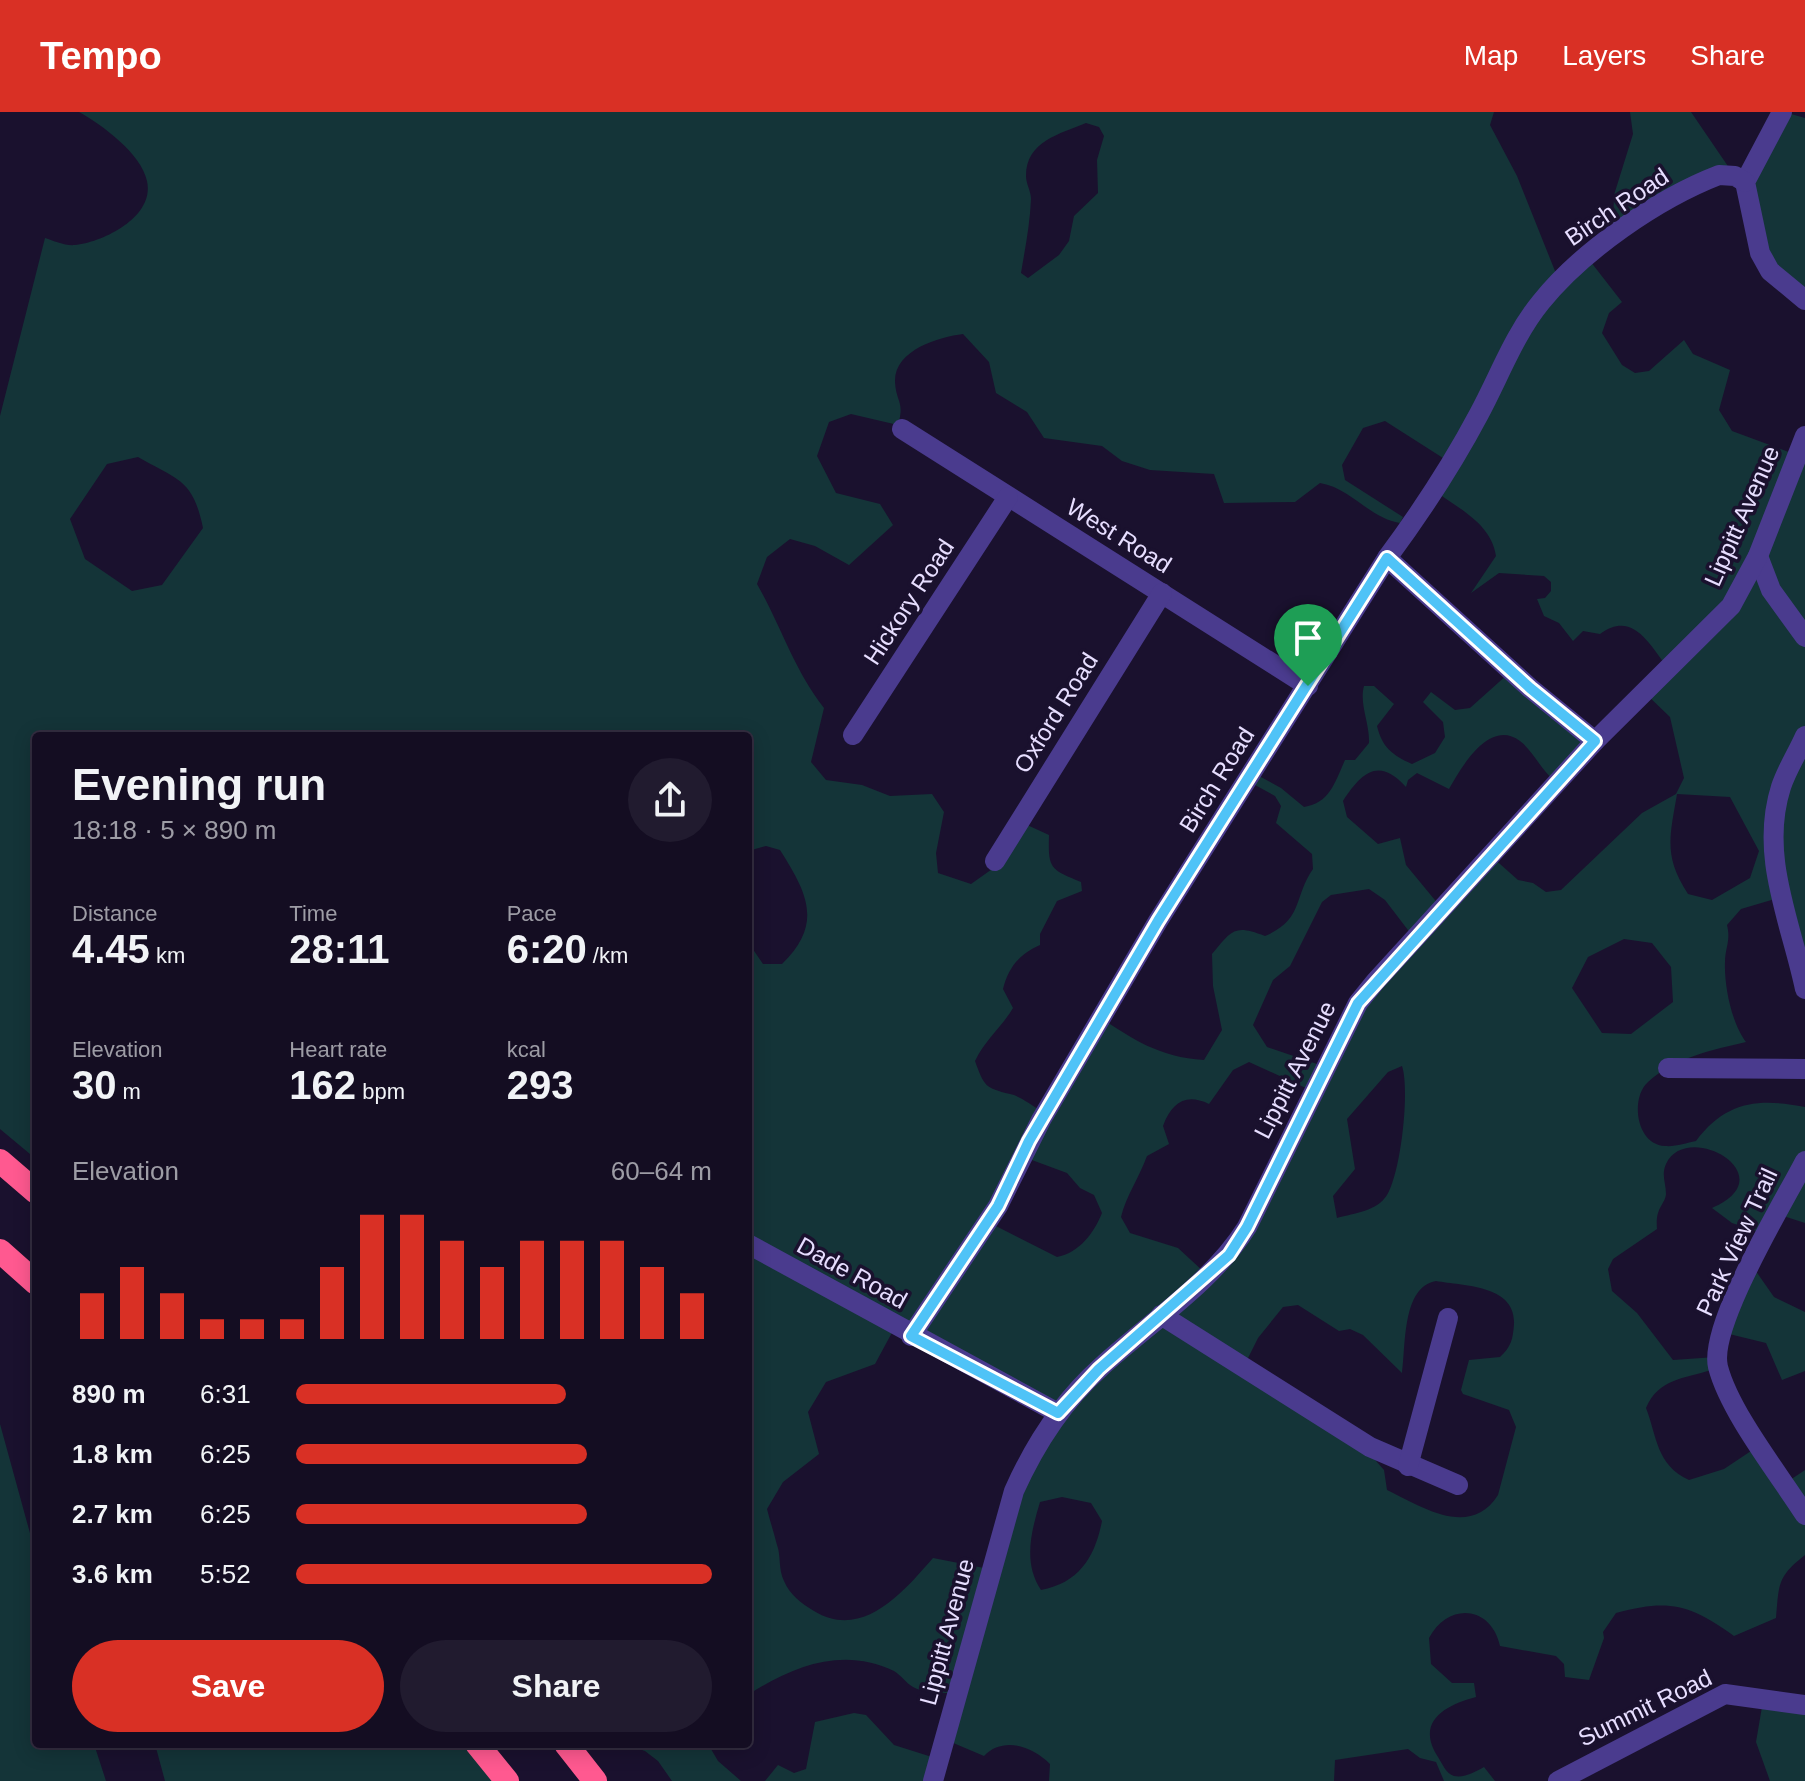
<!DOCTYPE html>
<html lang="en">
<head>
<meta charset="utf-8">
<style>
  :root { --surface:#140d22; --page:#211b2f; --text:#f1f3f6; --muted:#9d9ca5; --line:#332d40; --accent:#d93025 }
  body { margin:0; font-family:Helvetica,sans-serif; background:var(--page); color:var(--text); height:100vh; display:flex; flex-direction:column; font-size:30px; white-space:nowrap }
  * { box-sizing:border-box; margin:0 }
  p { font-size:26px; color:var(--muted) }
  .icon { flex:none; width:44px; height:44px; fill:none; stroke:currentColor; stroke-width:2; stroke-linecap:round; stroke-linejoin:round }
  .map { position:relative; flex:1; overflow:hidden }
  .sheet { position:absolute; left:32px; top:620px; width:720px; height:1016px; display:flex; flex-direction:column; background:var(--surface); border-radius:8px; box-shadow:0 4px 20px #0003,0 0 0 2px var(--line) }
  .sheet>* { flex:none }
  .pin { position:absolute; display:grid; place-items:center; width:68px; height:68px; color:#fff; margin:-82px -34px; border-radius:50% 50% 50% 0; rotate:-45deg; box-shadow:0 0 8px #0007 }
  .pin .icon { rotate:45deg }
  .round { display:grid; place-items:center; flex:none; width:84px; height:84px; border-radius:42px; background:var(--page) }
  .overview { display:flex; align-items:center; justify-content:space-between; height:136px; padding:0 40px }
  h1 { font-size:44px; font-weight:800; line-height:60px }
  .metrics { display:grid; grid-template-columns:repeat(3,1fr); gap:12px; height:136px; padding:8px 40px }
  .metrics div { display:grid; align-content:center }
  .metrics b { font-size:40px; font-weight:800 }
  .metrics small { font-size:22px; font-weight:400 }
  .metrics p { font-size:22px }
  .chart { height:224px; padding:16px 40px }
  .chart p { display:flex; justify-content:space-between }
  .chart svg { width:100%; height:144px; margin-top:8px; stroke:var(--accent); stroke-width:6 }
  .cta { display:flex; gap:16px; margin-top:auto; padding:16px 40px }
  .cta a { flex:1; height:92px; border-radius:48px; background:var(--accent); color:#fff; font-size:32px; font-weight:800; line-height:92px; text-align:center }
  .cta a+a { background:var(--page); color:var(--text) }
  ul { padding:0 40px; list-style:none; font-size:26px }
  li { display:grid; grid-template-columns:128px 96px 1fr; align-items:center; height:60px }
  li i { height:20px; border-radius:10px; background:var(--accent) }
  header { display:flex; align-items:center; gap:48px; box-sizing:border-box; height:112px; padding:0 40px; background:var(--accent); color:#fff }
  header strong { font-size:38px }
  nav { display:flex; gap:44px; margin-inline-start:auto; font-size:28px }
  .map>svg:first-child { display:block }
</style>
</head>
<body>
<header>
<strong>Tempo</strong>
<nav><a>Map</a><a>Layers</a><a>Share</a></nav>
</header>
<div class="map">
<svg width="1805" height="1669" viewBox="0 0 1805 1669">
  <rect width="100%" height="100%" fill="#1a112e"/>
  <g fill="#143438" fill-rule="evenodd">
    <path d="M 79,0 L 1494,0 L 1490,13 L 1517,64 L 1557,164 L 1587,145 L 1622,190 L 1609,201 L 1602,221 L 1622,253 L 1635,261 L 1649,259 L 1684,228 L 1693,242 L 1730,258 L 1719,298 L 1732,319 L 1794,342 L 1805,317 L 1805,869 L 1782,785 L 1741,797 L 1727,813 C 1731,829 1725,836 1725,850 C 1724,874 1732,912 1746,930 C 1713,938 1675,945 1648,970 C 1630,986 1636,1033 1665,1034 C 1675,1035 1686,1031 1696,1029 C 1726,989 1759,986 1805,995 L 1805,1111 L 1777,1102 L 1759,1120 L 1732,1111 L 1712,1096 C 1787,1064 1687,1007 1666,1052 C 1661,1063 1666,1071 1666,1082 C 1665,1093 1655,1095 1657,1117 L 1613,1147 L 1608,1157 L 1612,1179 L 1637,1201 L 1673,1248 L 1716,1245 L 1711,1258 C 1684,1267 1659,1266 1646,1296 C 1657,1324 1656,1353 1689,1368 L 1724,1357 L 1754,1337 L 1784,1372 L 1805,1358 L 1805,1443 C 1777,1465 1779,1472 1776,1506 L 1734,1524 C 1689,1492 1669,1487 1616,1501 L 1603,1520 L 1604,1526 L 1589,1568 L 1565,1565 L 1564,1552 L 1556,1544 L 1500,1534 C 1491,1493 1448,1490 1429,1526 L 1431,1552 L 1452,1571 L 1474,1571 L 1476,1585 C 1445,1593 1415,1610 1438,1645 C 1442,1651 1446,1662 1454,1664 C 1465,1666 1475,1660 1484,1655 L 1495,1669 L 1444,1669 L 1436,1650 L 1420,1646 L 1408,1637 L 1335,1648 L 1334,1669 L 1049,1669 L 1050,1652 C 1032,1634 1003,1624 984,1644 L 951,1630 L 956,1582 C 943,1580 923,1581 913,1575 C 906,1571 901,1563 894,1559 C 843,1534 792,1554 748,1583 L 748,830 L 763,852 L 782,852 C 823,812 808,782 780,738 L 766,734 L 748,739 L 748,624 L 36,624 L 36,1047 L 0,1017 L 0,304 L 45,126 C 54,129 65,134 75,133 C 103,130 155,105 147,69 C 141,41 102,13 79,0 ZM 1086,11 L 1099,15 L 1104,24 L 1097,48 L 1098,81 L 1074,104 L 1069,129 L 1059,143 L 1028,166 L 1021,161 C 1025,137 1030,112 1031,87 C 1031,79 1026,72 1026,64 C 1026,29 1060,22 1086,11 ZM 963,222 L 989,250 L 996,281 L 1027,300 L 1044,326 L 1102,334 L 1122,349 L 1150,358 L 1214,362 L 1224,391 L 1295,390 L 1320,371 C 1351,376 1369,406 1400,411 L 1403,405 L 1345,368 L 1342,353 L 1363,316 L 1385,309 L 1443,346 L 1428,374 C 1453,394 1491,409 1496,444 L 1471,481 L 1499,461 L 1544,464 L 1551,470 L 1551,479 L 1545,486 L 1537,487 L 1544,504 L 1559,511 L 1573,529 L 1583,519 L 1600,522 C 1632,498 1649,531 1667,555 L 1644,580 L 1670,605 L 1684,666 L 1676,682 L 1642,701 L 1561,778 L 1546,780 L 1533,771 L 1518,768 L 1491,744 L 1439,793 L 1406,753 L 1400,726 L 1378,732 L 1347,705 L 1343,689 C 1362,660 1379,645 1406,675 L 1408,668 L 1417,661 L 1449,677 C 1461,656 1489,606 1520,629 C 1533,639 1541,658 1554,668 L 1587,633 L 1508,562 L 1470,596 L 1455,598 L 1431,580 L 1423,590 L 1443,610 L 1445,625 L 1435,641 L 1412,652 C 1392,643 1382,635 1377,614 L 1394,592 L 1374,574 L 1364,574 C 1359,592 1370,612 1369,631 L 1355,648 L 1345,648 C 1335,670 1330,691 1304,695 L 1281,676 L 1246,657 L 1244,667 L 1275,684 L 1281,694 L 1276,711 L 1312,742 L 1313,757 C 1293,786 1304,807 1265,824 C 1234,812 1232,818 1212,842 L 1213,874 L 1222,918 L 1204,948 C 1159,945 1134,928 1098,904 L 1040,998 C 1031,993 1020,984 1010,982 C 985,976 984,974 975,949 C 985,928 1001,916 1013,896 L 1003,877 C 1009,854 1020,842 1040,833 L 1040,822 L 1057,789 L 1082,779 L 1081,770 C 1050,757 1048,757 1049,723 L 1025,712 L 995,755 L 971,772 L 938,761 L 936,741 L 944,700 L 932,682 L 890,684 L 862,673 L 826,668 L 811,650 L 824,596 C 793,556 782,516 757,472 L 767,445 L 790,427 L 815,434 L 849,453 L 893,413 L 880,392 L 836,381 L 817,344 L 829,310 L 851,302 L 898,313 C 905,290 896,290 895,270 C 894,238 939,225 963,222 ZM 138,345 C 178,368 193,367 203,416 L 162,473 L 132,479 L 85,447 L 70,407 L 107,352 ZM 1677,682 L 1730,685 L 1759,739 L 1750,766 L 1712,788 L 1688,782 C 1663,744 1670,724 1677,682 ZM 1369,777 L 1385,788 L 1411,822 L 1320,953 L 1267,935 L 1253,913 L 1273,868 L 1290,854 L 1322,790 L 1331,783 ZM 1624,827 L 1652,831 L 1671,855 L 1673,890 L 1631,922 L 1602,921 L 1572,876 L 1588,845 ZM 1249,950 L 1308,977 L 1224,1145 L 1204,1160 L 1178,1136 L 1130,1121 L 1121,1105 C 1126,1084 1139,1066 1147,1044 L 1169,1032 L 1163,1014 C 1172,990 1186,981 1209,992 L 1233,958 ZM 1402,954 C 1410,978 1401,1060 1387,1083 C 1377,1099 1355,1101 1337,1106 L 1333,1084 L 1355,1057 L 1347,1007 L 1388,960 ZM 1021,1044 L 1067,1061 L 1080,1076 L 1094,1083 L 1102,1101 C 1094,1121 1079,1141 1057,1145 L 990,1111 ZM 1436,1169 C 1464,1174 1516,1173 1514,1212 C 1513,1227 1511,1235 1500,1245 L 1469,1248 L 1461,1278 L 1463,1282 L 1509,1298 L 1516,1315 L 1498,1383 C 1470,1427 1422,1395 1387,1378 L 1384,1358 L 1369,1341 L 1243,1256 L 1258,1226 L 1283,1195 L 1298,1193 L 1339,1219 L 1350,1217 L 1363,1223 L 1402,1261 C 1406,1233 1402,1175 1436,1169 ZM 895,1215 L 1052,1306 L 989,1457 L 933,1446 C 904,1479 863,1529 814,1499 C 801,1491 790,1483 784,1469 C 778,1457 781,1443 777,1433 C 774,1421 770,1409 767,1397 L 783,1370 L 819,1342 L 808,1300 L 826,1270 L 875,1252 ZM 1062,1385 L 1091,1391 L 1102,1409 C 1095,1445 1079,1471 1041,1478 C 1023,1451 1031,1420 1040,1390 Z"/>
    <path d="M 1630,0 L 1691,0 L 1736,66 L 1613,113 L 1614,83 L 1633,22 Z"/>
    <path d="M 1784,0 L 1805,6 L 1805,197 L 1779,179 L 1747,91 Z"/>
    <path d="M 1753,1155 L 1774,1185 L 1805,1200 L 1805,1259 L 1782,1268 L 1766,1231 L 1725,1221 Z"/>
    <path d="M 0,1312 L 36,1443 L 36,1632 L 94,1632 L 106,1669 L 0,1669 Z"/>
    <path d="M 1763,1589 L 1805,1595 L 1805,1669 L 1770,1669 L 1756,1630 Z"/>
    <path d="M 854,1601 L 866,1603 L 894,1633 L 932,1645 L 930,1669 L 765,1669 L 778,1653 L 794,1661 L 806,1657 L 815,1610 Z"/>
    <path d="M 155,1632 L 472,1632 L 500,1669 L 165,1669 Z"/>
    <path d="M 624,1632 L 708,1632 L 718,1649 L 741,1669 L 672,1669 L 658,1649 L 645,1639 Z"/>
  </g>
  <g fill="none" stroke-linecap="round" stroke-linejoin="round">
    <g stroke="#4a3b8e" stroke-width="20">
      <path d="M 1782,0 L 1745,70 L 1760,141 L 1770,159 L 1805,188"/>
      <path d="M 902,317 L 1308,574"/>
      <path d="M 1758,444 L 1771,478 L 1805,525"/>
      <path d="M 1387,446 L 1530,576 L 1595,629"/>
      <path d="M 853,623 L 1008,385"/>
      <path d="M 1805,624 C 1797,642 1787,657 1781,675 C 1759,744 1791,810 1805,877"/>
      <path d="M 995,749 L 1162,481"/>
      <path d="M 1668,956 L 1805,957"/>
      <path d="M 1805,1049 C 1784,1090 1708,1214 1718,1255 C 1730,1301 1779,1362 1805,1403"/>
      <path d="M 748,1132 L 1058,1301"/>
      <path d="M 1161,1203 L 1370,1335 L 1458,1373"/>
      <path d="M 911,1224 L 998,1094 L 1041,1008 L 1158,809 L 1387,446 C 1421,400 1452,353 1479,302 C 1499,265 1514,223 1541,190 C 1582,139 1657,87 1719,63 L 1735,64 L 1745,70"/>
      <path d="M 1408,1354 L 1448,1206"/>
      <path d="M 933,1669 L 1014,1379 C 1035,1332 1063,1289 1101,1255 C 1150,1210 1211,1172 1247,1115 L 1358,891 L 1375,870 L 1595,629 L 1731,494 L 1758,444 L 1805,324"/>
      <path d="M 1558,1669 L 1725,1582 L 1805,1593"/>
    </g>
    <g stroke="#ff5990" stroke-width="24">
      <path d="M 0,1049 L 36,1080"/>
      <path d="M 0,1139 L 36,1171"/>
      <path d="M 477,1632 L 507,1669"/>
      <path d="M 566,1632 L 595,1669"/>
    </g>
  </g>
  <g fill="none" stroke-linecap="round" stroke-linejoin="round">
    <g stroke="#fff" stroke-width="16">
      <path id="route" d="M 1387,446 L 1530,576 L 1595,629 L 1358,891 L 1247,1115 L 1229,1143 L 1099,1257 L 1058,1301 L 911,1224 L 998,1094 L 1029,1029 L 1158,809 Z"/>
    </g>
    <use href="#route" stroke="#4fc3f7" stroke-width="10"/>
  </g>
  <g text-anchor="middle" stroke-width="7" stroke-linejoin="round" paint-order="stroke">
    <g font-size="24" fill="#e7deff" stroke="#1a112e">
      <text transform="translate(1617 95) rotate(-34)" y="8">Birch Road</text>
      <text transform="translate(1742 404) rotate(-66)" y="8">Lippitt Avenue</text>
      <text transform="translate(1119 424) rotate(32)" y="8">West Road</text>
      <text transform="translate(909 490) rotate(-57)" y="8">Hickory Road</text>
      <text transform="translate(1056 601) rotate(-58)" y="8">Oxford Road</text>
      <text transform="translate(1217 668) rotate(-58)" y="8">Birch Road</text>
      <text transform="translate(1295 958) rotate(-63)" y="8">Lippitt Avenue</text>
      <text transform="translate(1737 1130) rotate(-65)" y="8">Park View Trail</text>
      <text transform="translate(852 1161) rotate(29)" y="8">Dade Road</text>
      <text transform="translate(947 1520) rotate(-75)" y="8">Lippitt Avenue</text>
      <text transform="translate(1645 1596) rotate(-26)" y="8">Summit Road</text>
    </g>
  </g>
</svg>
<div class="pin" style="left:1308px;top:574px;background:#1e9e55"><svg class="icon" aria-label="arrive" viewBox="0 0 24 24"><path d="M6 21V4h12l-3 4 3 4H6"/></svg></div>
<section class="sheet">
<div class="overview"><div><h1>Evening run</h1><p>18:18 · 5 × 890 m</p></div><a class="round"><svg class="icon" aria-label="share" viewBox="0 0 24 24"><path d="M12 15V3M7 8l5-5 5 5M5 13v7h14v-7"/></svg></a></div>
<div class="metrics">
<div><p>Distance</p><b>4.45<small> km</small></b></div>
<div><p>Time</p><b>28:11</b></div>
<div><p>Pace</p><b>6:20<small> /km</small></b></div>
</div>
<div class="metrics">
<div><p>Elevation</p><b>30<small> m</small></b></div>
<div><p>Heart rate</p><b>162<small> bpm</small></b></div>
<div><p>kcal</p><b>293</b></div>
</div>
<div class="chart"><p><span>Elevation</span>60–64 m</p>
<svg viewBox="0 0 160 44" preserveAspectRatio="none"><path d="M5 44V30M15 44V22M25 44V30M35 44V38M45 44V38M55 44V38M65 44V22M75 44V6M85 44V6M95 44V14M105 44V22M115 44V14M125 44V14M135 44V14M145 44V22M155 44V30"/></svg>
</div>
<ul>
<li><b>890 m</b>6:31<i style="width:65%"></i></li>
<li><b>1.8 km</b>6:25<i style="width:70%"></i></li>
<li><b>2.7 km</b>6:25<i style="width:70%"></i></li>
<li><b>3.6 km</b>5:52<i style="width:100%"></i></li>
</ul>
<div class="cta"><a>Save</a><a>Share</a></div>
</section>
</div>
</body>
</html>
